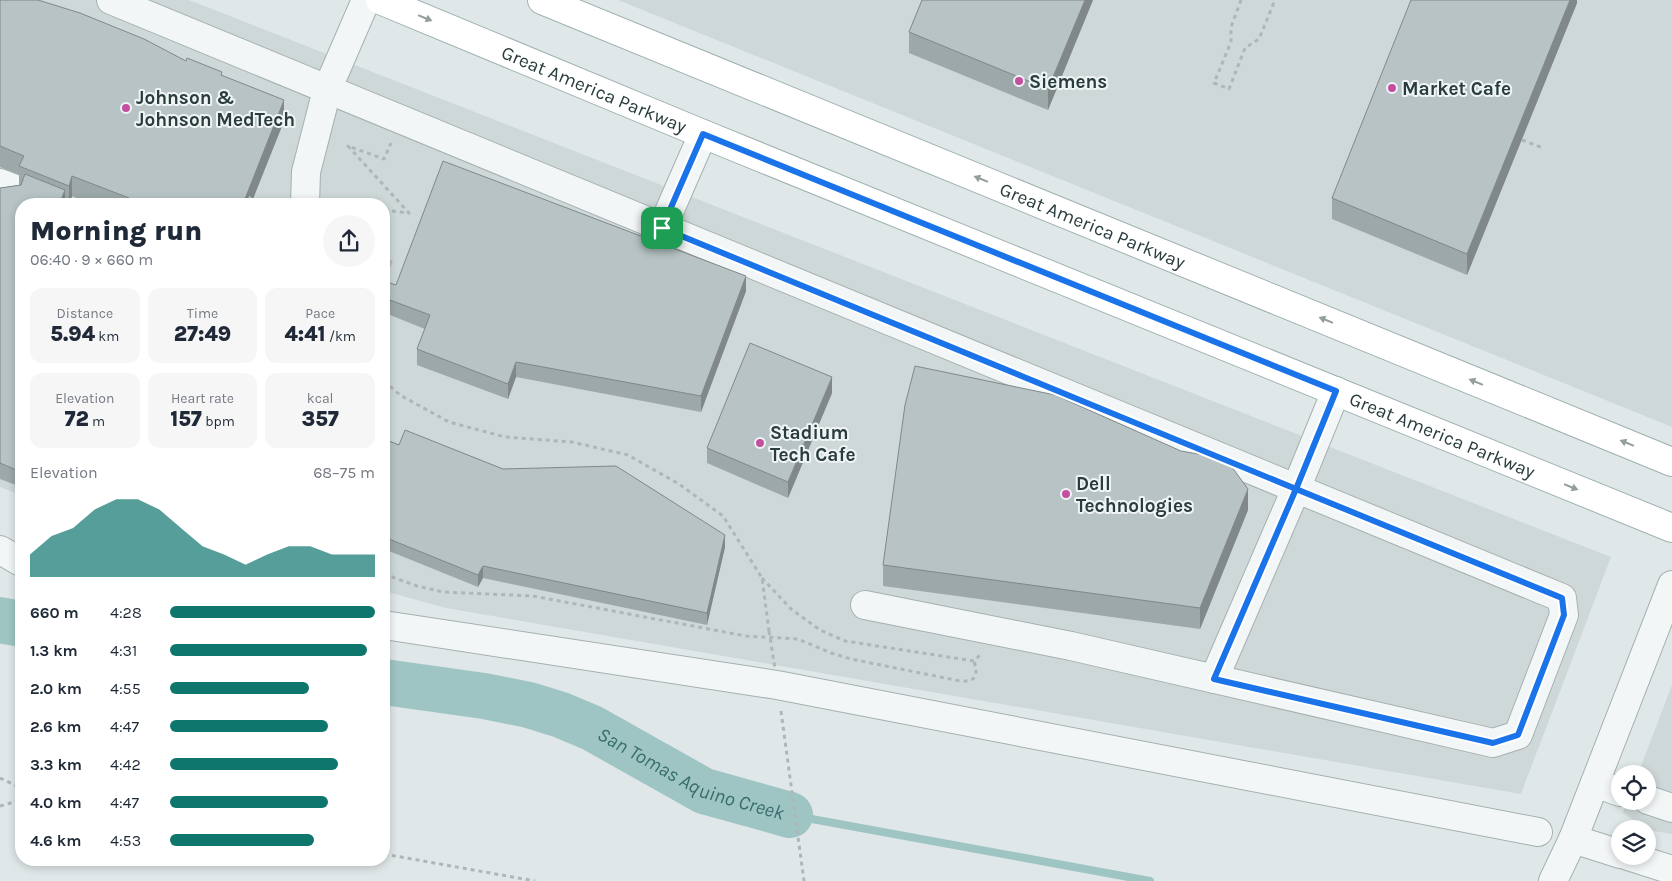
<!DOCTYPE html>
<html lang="en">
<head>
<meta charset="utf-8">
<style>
  :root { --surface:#fff; --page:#f6f6f7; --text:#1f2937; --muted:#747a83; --accent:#0f766e }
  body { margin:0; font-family:Karla,sans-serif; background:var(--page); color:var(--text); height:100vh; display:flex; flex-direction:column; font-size:19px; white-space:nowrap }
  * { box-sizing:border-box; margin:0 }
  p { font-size:16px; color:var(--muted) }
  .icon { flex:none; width:28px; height:28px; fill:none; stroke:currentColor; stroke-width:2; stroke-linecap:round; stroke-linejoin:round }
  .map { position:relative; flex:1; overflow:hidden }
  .sheet { position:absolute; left:15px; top:198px; width:375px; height:668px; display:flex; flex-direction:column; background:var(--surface); border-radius:20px; box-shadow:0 2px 8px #0003 }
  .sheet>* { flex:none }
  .controls { position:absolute; left:1611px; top:765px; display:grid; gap:10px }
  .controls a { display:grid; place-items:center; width:45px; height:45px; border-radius:50%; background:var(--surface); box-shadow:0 2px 8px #0003; font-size:25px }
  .pin { position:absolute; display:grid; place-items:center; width:42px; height:42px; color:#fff; margin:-21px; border-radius:10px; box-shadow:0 2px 8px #0006 }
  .round { display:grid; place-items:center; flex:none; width:52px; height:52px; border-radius:26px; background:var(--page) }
  .head { display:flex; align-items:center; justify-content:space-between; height:85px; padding:0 15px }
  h1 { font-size:28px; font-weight:800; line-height:38px }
  .figures { display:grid; grid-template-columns:repeat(3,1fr); gap:8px; height:85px; padding:5px 15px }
  .figures div { display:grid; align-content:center; border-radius:12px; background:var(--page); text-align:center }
  .figures b { font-size:21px; font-weight:800 }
  .figures small { font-size:14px; font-weight:400 }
  .figures p { font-size:14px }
  .chart { height:140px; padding:10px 15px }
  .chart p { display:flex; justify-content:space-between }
  .chart svg { width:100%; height:90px; margin-top:5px; fill:var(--accent); opacity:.7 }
  ul { padding:0 15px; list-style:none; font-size:16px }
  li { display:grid; grid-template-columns:80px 60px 1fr; align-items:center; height:38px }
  li i { height:12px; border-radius:6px; background:var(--accent) }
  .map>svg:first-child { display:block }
</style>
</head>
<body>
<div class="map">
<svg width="1672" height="881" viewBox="0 0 1672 881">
  <rect width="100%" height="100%" fill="#e0e7e8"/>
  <g fill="#ced8d9">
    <path d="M 0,0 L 189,0 L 1611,557 L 1521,794 L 446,608 L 384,591 L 384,204 L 21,204 L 21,495 L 0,487 Z"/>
    <path d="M 618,0 L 1672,0 L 1672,427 Z"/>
    <path d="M 1672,685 L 1672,834 L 1648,830 L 1623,813 L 1627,801 L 1648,801 L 1648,774 L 1638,774 Z"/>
  </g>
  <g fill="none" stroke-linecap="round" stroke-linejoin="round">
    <path stroke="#9ec5c3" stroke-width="8" d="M 790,815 L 1150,881"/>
    <g stroke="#9ec5c3" stroke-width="46">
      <path d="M 0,620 L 21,624"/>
      <path id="s1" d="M 384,682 L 484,696 L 529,705 L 561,715 L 592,728 L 704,791 L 790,815"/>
    </g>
    <g stroke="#a6b0b1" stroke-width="30">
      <g id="minor">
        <path d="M 111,0 L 1562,598 L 1564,615 L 1518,735 L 1493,743 L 1071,646 L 865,605"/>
        <path d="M 0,183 L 24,192"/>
        <path d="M 305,204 L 306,172 L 327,90 L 366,0"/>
        <path d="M 662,228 L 703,134"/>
        <path d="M 0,550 L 21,562"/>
        <path d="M 384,625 L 777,685 L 1538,832"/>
        <path d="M 1214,679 L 1296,489 L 1336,391"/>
        <path d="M 1595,783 L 1620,792"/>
        <path d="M 1648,800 L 1672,808"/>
        <path d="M 1573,839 L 1620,854"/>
        <path d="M 1628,856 L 1672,870"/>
        <path d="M 1553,881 L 1573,839 L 1672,585"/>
      </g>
    </g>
    <g stroke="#a0b1b2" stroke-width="30">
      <g id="major">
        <path id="s2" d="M 380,0 L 703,134 L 1672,528"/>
        <path id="s3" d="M 542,0 L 1672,462"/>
      </g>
    </g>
    <g stroke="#aeb7b7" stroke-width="3" stroke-dasharray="4 4" stroke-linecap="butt">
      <path d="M 1241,0 L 1231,27 L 1231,42 L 1214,83 L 1229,89 L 1245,48 L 1259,39 L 1275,0"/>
      <path d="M 1522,140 L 1543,148"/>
      <path d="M 384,210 L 409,213 L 348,146 L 384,159 L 391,143"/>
      <path d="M 384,254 L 393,265 L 384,265"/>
      <path d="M 384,381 L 400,395 L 449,422 L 505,437 L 572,442 L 628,455 L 679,484 L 723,516 L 762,578 L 769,631"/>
      <path d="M 384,574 L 417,586 L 443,592 L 533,596 L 746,636 L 798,639 L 831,653 L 851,659 L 960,681 C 977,682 978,675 974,661"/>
      <path d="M 762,578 L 791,609 L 820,630 L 845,641 L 974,661 L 981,654"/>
      <path d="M 781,711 L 804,881"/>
      <path d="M 0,778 L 21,788"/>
      <path d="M 0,806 L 21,800"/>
      <path d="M 384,854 L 535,881"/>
    </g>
    <use href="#minor" stroke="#f2f6f6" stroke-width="28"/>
    <use href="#major" stroke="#fff" stroke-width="28"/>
    <path stroke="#aeb7b7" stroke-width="3" stroke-dasharray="4 4" stroke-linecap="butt" d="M 769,631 L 775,669"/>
  </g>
  <g fill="#9da8a9">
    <path d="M 0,0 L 186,61 L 222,75 L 284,121 L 253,198 L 260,204 L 91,204 L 72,196 L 70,204 L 21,204 L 21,487 L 0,479 L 0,188 L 19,185 L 19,175 L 0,167 Z"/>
    <path d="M 922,0 L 1093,0 L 1048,110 L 909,53 L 909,32 Z"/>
    <path d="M 1577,0 L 1577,3 L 1467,275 L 1332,219 L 1332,198 Z"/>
    <path d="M 384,281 L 396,285 L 746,291 L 701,412 L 516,377 L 508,399 L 417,365 L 417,349 L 425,329 L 390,315 L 387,358 Z"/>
    <path d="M 832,393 L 788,498 L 707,463 L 707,448 Z"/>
    <path d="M 384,439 L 399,445 L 503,469 L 725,547 L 707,625 L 483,578 L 478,587 L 384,549 Z"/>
    <path d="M 1248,510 L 1200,629 L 883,586 L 883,565 Z"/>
  </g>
  <g fill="#808889">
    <path d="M 1085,0 L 1093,0 L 1048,110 L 1048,89 Z"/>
    <path d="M 1570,0 L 1577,0 L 1577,3 L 1467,275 L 1467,254 Z"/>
    <path d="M 284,100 L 284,121 L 251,204 L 243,204 Z"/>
    <path d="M 72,176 L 72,196 L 70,204 L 69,204 L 69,186 Z"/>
    <path d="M 65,190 L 65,204 L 61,200 Z"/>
    <path d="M 746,276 L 746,291 L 701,412 L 701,396 Z"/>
    <path d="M 390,300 L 390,315 L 387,358 L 384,368 L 384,352 Z"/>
    <path d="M 516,362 L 516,377 L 508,399 L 508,384 Z"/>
    <path d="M 832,377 L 832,393 L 788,498 L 788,482 Z"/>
    <path d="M 1248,489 L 1248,510 L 1200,629 L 1200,608 Z"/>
    <path d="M 725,535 L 725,547 L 707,625 L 707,613 Z"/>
    <path d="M 483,566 L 483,578 L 478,587 L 478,575 Z"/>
  </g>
  <g fill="#b7c3c4" stroke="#808889">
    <path d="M 0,0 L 38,0 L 80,13 L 144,39 L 186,61 L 187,58 L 222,72 L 221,75 L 284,100 L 243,204 L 135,204 L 128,201 L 129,198 L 72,176 L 69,186 L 19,166 L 24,156 L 0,146 Z"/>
    <path d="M 922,0 L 1085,0 L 1048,89 L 909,32 Z"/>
    <path d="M 1411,0 L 1570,0 L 1467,254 L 1332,198 Z"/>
    <path d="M 443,161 L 746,276 L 701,396 L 516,362 L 508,384 L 417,349 L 430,315 L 390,300 L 387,342 L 384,352 L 384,281 L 396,285 Z"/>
    <path d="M 25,174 L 65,190 L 61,200 L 70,204 L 21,204 L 21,472 L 0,463 L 0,188 L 21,185 Z"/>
    <path d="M 249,195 L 260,203 L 260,204 L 245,204 Z"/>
    <path d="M 750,343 L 832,377 L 788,482 L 707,448 Z"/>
    <path d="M 915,366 L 1055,395 L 1181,451 L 1226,459 L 1248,489 L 1200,608 L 883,565 L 905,405 Z"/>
    <path d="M 405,430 L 503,469 L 616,466 L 725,535 L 707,613 L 483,566 L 478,575 L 384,537 L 384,439 L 399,445 Z"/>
  </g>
  <defs><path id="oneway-solid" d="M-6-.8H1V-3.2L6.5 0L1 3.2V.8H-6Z" transform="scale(1.25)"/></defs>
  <g fill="#949e9e">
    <use href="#oneway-solid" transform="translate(425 18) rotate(22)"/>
    <use href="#oneway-solid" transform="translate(981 179) rotate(-158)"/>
    <use href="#oneway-solid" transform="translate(1326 320) rotate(-158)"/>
    <use href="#oneway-solid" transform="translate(1476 382) rotate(-158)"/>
    <use href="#oneway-solid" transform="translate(1627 443) rotate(-158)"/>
    <use href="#oneway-solid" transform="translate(1571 487) rotate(22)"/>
  </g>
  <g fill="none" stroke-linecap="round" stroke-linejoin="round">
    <g stroke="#fff" stroke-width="10">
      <path id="route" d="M 662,228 L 1296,489 L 1214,679 L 1493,743 L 1518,735 L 1564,615 L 1562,598 L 1296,489 L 1336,391 L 703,134 L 662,228"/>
    </g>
    <use href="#route" stroke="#1a73e8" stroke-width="6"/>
  </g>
  <g fill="#c34fa1" stroke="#eff5f5" stroke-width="2">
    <circle cx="1019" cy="81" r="5"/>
    <circle cx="1392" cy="88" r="5"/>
    <circle cx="126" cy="108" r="5"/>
    <circle cx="760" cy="443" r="5"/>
    <circle cx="1066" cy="494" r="5"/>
  </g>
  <g text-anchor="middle" stroke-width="4" stroke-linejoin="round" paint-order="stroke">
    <g font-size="19" font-weight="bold" fill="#2a3c3d" stroke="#eff5f5" text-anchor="start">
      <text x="1029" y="88">Siemens</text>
      <text x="1402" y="95">Market Cafe</text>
      <text x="136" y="104">Johnson &amp;<tspan x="136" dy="22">Johnson MedTech</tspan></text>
      <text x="770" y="439">Stadium<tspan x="770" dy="22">Tech Cafe</tspan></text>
      <text x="1076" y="490">Dell<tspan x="1076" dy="22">Technologies</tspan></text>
    </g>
    <g font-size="19" fill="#2a3c3d" stroke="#eff5f5">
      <text dy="7" stroke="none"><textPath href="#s2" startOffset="232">Great America Parkway</textPath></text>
      <text dy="7" stroke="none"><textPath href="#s3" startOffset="595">Great America Parkway</textPath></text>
      <text dy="7" stroke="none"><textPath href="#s2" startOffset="1148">Great America Parkway</textPath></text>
    </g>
    <g font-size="20" font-style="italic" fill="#376e6d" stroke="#eff5f5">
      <text dy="7" stroke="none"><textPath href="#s1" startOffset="324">San Tomas Aquino Creek</textPath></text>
    </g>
  </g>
</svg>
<div class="controls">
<a><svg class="icon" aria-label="locate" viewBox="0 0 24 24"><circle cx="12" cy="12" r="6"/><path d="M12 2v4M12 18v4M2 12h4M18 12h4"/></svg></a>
<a><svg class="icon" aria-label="layers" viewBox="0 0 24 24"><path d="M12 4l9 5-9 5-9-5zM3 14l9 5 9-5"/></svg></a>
</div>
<div class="pin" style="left:662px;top:228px;background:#1e9e55"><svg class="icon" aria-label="arrive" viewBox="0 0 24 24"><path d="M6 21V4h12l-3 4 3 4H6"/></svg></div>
<section class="sheet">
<div class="head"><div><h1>Morning run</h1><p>06:40 · 9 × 660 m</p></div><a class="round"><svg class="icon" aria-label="share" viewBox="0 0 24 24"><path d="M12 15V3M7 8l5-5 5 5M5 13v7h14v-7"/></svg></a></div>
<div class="figures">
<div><p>Distance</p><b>5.94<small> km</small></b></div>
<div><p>Time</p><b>27:49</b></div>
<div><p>Pace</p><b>4:41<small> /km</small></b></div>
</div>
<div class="figures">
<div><p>Elevation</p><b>72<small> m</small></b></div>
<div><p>Heart rate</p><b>157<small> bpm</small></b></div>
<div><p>kcal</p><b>357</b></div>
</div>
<div class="chart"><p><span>Elevation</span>68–75 m</p>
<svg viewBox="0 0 160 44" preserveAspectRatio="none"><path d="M0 44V33L10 24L20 20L30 11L40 6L50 6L60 11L70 20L80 29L90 33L100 38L110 33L120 29L130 29L140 33L150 33L160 33V44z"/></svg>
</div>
<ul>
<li><b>660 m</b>4:28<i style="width:100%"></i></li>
<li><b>1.3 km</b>4:31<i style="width:96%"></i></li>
<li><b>2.0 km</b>4:55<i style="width:68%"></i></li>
<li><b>2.6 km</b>4:47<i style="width:77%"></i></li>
<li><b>3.3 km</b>4:42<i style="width:82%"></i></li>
<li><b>4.0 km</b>4:47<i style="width:77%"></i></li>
<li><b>4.6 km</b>4:53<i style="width:70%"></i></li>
</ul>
</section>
</div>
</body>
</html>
